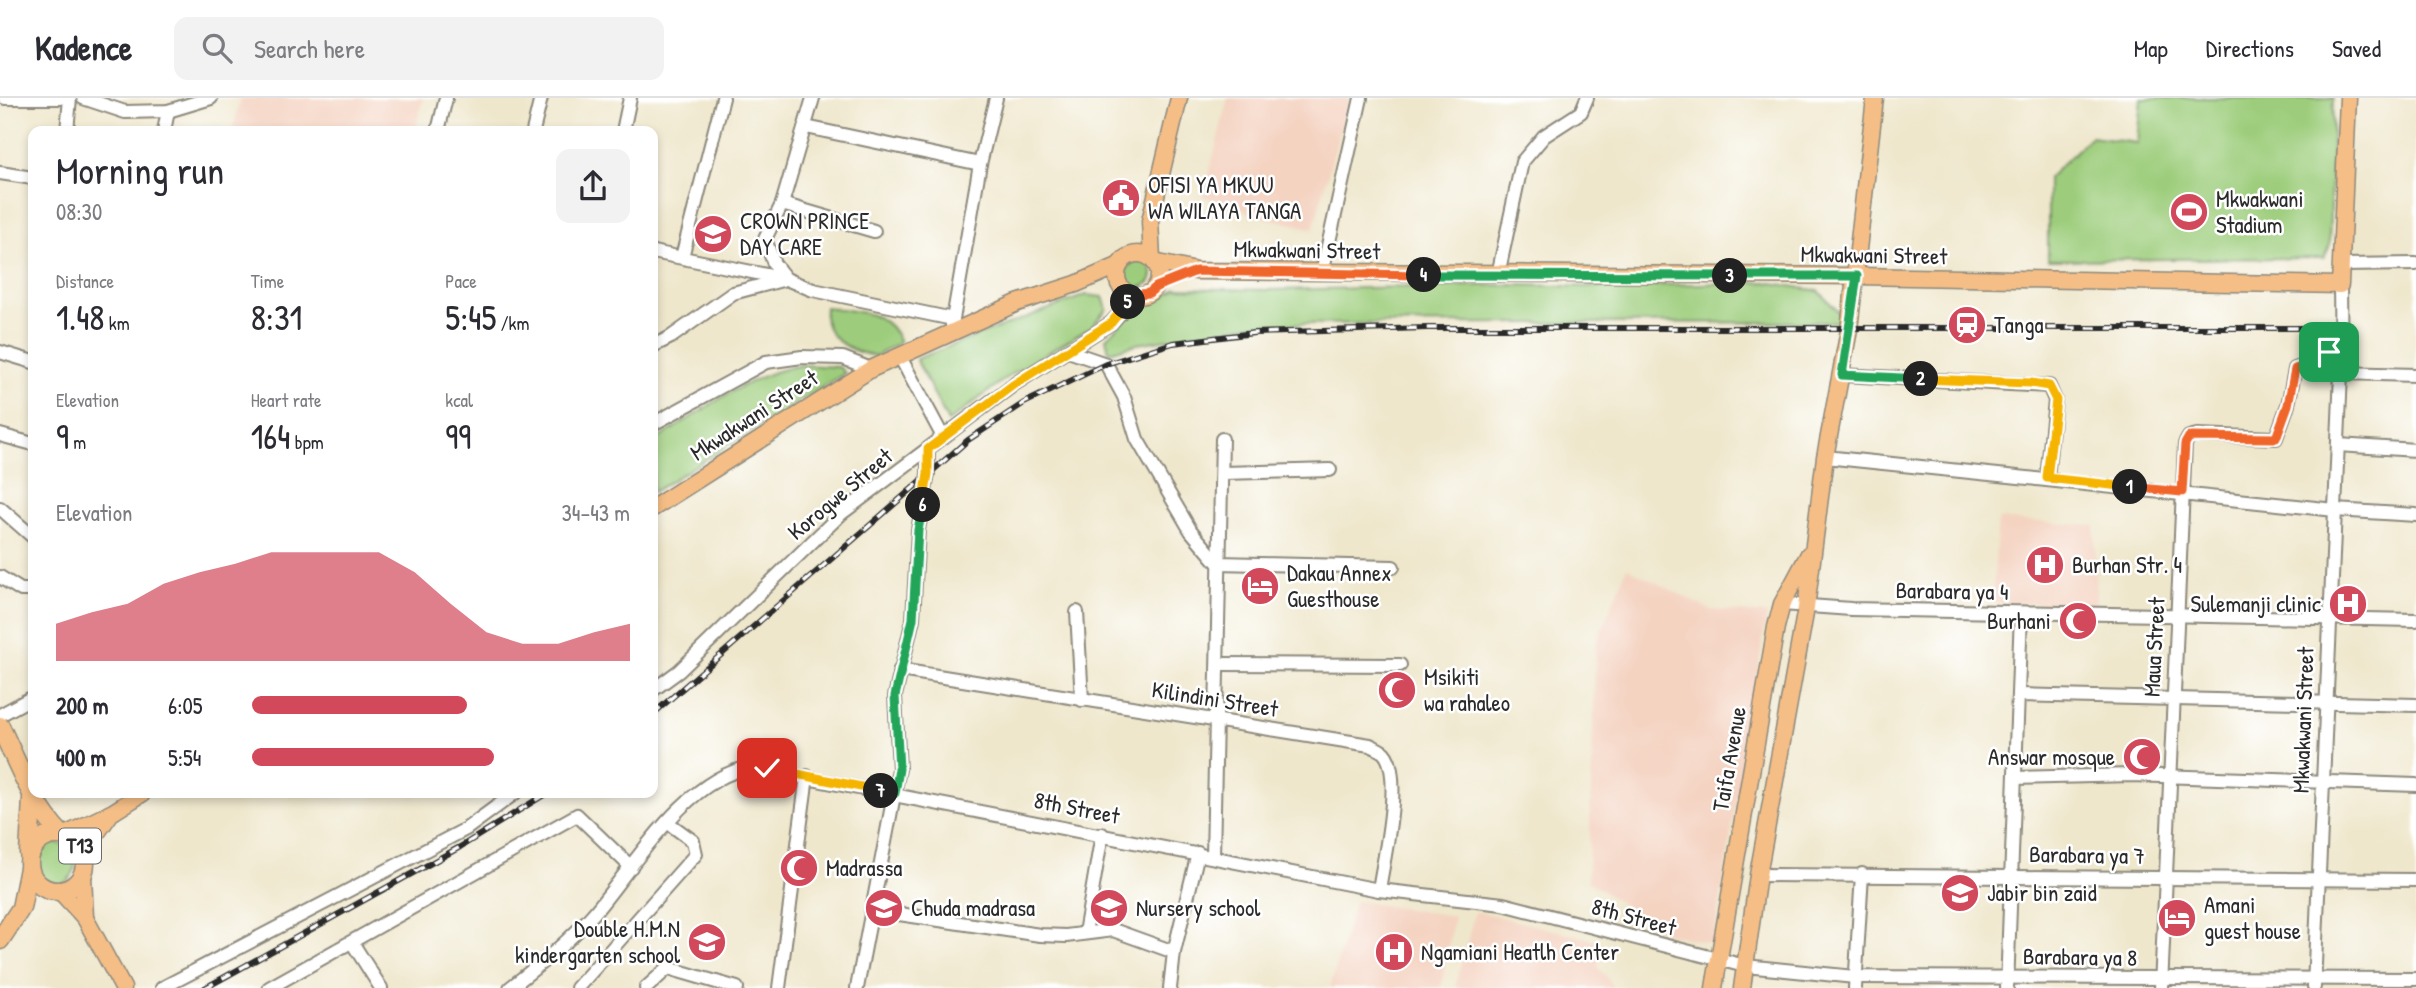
<!DOCTYPE html>
<html lang="en">
<head>
<meta charset="utf-8">
<style>
  :root { --surface:#fff; --page:#f2f2f3; --text:#2b2b33; --muted:#7c7c81; --line:#e1e1e2; --accent:#d1495b }
  body { margin:0; font-family:"Patrick Hand",sans-serif; background:var(--page); color:var(--text); height:100vh; display:flex; flex-direction:column; font-size:26px; white-space:nowrap }
  * { box-sizing:border-box; margin:0 }
  p { font-size:23px; color:var(--muted) }
  .icon { flex:none; width:38px; height:38px; fill:none; stroke:currentColor; stroke-width:2; stroke-linecap:round; stroke-linejoin:round }
  .map { position:relative; flex:1; overflow:hidden }
  .sheet { position:absolute; left:28px; top:28px; width:630px; height:672px; display:flex; flex-direction:column; background:var(--surface); border-radius:14px; box-shadow:0 4px 10px #0003 }
  .sheet>* { flex:none }
  .pin { position:absolute; display:grid; place-items:center; width:60px; height:60px; color:#fff; margin:-30px; border-radius:14px; box-shadow:0 4px 10px #0006 }
  .km { position:absolute; width:35px; height:35px; margin:-18px; border-radius:50%; background:#222; color:#fff; font-size:19px; line-height:35px; text-align:center }
  .round { display:grid; place-items:center; flex:none; width:74px; height:74px; border-radius:14px; background:var(--page) }
  .headline { display:flex; align-items:center; justify-content:space-between; height:119px; padding:0 28px }
  h1 { font-size:38px; font-weight:600; line-height:52px }
  .stats { display:grid; grid-template-columns:repeat(3,1fr); gap:10px; height:119px; padding:7px 28px }
  .stats div { display:grid; align-content:center }
  .stats b { font-size:35px; font-weight:600 }
  .stats small { font-size:19px; font-weight:400 }
  .stats p { font-size:19px }
  .chart { height:196px; padding:14px 28px }
  .chart p { display:flex; justify-content:space-between }
  .chart svg { width:100%; height:126px; margin-top:7px; fill:var(--accent); opacity:.7 }
  ul { padding:0 28px; list-style:none; font-size:23px }
  li { display:grid; grid-template-columns:112px 84px 1fr; align-items:center; height:52px }
  li i { height:18px; border-radius:9px; background:var(--accent) }
  header { display:flex; align-items:center; gap:42px; box-sizing:border-box; height:98px; padding:0 35px; background:var(--surface); border-bottom:2px solid var(--line) }
  header strong { font-size:33px }
  nav { display:flex; gap:38px; margin-inline-start:auto; font-size:24px }
  .search { width:490px; height:63px; background:var(--page); display:flex; align-items:center; gap:18px; box-sizing:border-box; padding:0 24px; border-radius:14px; color:var(--muted); font-size:26px }
  .map>svg:first-child { display:block }
</style>
</head>
<body>
<header>
<strong>Kadence</strong>
<div class="search"><svg class="icon" aria-label="search" viewBox="0 0 24 24"><circle cx="10" cy="10" r="6"/><path d="M15 15l6 6"/></svg>Search here</div>
<nav><a>Map</a><a>Directions</a><a>Saved</a></nav>
</header>
<div class="map">
<svg width="2416" height="890" viewBox="0 0 2416 890">
  <rect width="100%" height="100%" fill="#fff"/>
  <filter id="ink" filterUnits="userSpaceOnUse"><feTurbulence type="fractalNoise" baseFrequency=".0143" numOctaves="2"/><feDisplacementMap in="SourceGraphic" scale="14" xChannelSelector="R" yChannelSelector="G"/><feConvolveMatrix kernelMatrix="1 2 1 2 8 2 1 2 1" color-interpolation-filters="sRGB"/></filter>
  <filter id="wash" filterUnits="userSpaceOnUse"><feTurbulence type="fractalNoise" baseFrequency=".00686" numOctaves="4" result="noise"/><feDisplacementMap in="SourceGraphic" scale="28" xChannelSelector="R" yChannelSelector="G"/><feGaussianBlur stdDeviation="1.57" result="paint"/><feColorMatrix in="noise" values="0 0 0 0 0 0 0 0 0 0 0 0 0 0 0 0 0 1.4 0 .05"/><feComposite in="paint" operator="in"/></filter>
  <g filter="url(#wash)">
    <rect width="100%" height="100%" fill="#efe7cc"/>
    <g fill="#f4d3c1">
      <path d="M 241,0 L 423,0 L 415,33 L 232,33 Z"/>
      <path d="M 1228,0 L 1349,0 L 1313,131 L 1255,117 L 1203,98 Z"/>
      <path d="M 1998,421 L 2095,428 L 2096,506 L 1992,505 Z"/>
      <path d="M 1627,470 L 1711,512 L 1767,516 L 1713,846 L 1663,834 L 1588,783 L 1596,546 Z"/>
      <path d="M 1355,803 L 1454,818 L 1441,890 L 1330,890 Z"/>
      <path d="M 1475,813 L 1602,844 L 1598,869 L 1612,886 L 1611,890 L 1455,890 Z"/>
    </g>
    <g fill="#9dcd7c" stroke="#647c54" stroke-width="2">
      <path d="M 2141,0 L 2333,0 L 2329,149 L 2324,160 L 2048,162 L 2048,80 L 2091,39 L 2137,45 Z"/>
      <circle cx="1139" cy="176" r="13"/>
      <path d="M 1766,184 L 1819,193 L 1841,217 L 1839,224 L 1256,226 L 1137,246 L 1109,254 L 1106,240 L 1137,210 L 1160,201 L 1176,190 L 1269,192 L 1510,187 L 1601,189 Z"/>
      <path d="M 1086,197 L 1103,199 L 1107,211 L 1091,229 L 1010,277 L 948,324 L 916,261 Z"/>
      <path d="M 825,209 C 858,215 885,210 900,244 L 876,258 C 850,254 821,240 825,209 Z"/>
      <path d="M 802,267 L 839,269 L 845,275 L 653,394 L 653,344 C 698,316 749,275 802,267 Z"/>
      <circle cx="54" cy="766" r="21"/>
    </g>
  </g>
  <g filter="url(#ink)">
    <g fill="none" stroke-linecap="round" stroke-linejoin="round">
      <g stroke="#8d897c" stroke-width="16">
        <g id="minor">
          <path d="M 5,0 L 61,0"/>
          <path d="M 83,0 L 125,14 L 168,13 L 211,0"/>
          <path d="M 806,29 L 980,66"/>
          <path d="M 67,33 L 70,0"/>
          <path d="M 164,33 L 168,13"/>
          <path d="M 438,33 L 446,0"/>
          <path d="M 533,33 L 541,0"/>
          <path d="M 623,33 L 630,0"/>
          <path d="M 0,75 L 33,80"/>
          <path d="M 782,106 L 874,133"/>
          <path d="M 653,154 L 786,181 L 813,192 L 953,221"/>
          <path d="M 682,159 L 723,0"/>
          <path d="M 2341,167 L 2416,166"/>
          <path d="M 1322,175 L 1361,0"/>
          <path d="M 1498,177 L 1522,64 L 1544,38 L 1581,14 L 1587,0"/>
          <path d="M 786,181 L 774,166 L 765,141 L 782,106 L 813,0"/>
          <path d="M 952,227 L 980,66 L 996,0"/>
          <path d="M 653,248 L 671,239 L 733,195 L 782,182"/>
          <path d="M 1068,253 L 1106,266 L 1124,299 L 1137,341 L 1191,433 L 1218,465 L 1393,469"/>
          <path d="M 0,254 L 33,264"/>
          <path d="M 899,257 L 943,339"/>
          <path d="M 2341,275 L 2416,277"/>
          <path d="M 1842,277 L 2049,288 L 2055,302 L 2047,380"/>
          <path d="M 653,326 L 766,264 L 802,259 L 843,260 L 871,271"/>
          <path d="M 0,337 L 33,346"/>
          <path d="M 2338,347 L 2416,352"/>
          <path d="M 1825,359 L 2335,412 L 2416,417"/>
          <path d="M 1222,375 L 1330,372"/>
          <path d="M 0,410 L 33,439"/>
          <path d="M 0,479 L 21,492 L 33,492"/>
          <path d="M 1782,506 L 1851,511 L 2416,522"/>
          <path d="M 1077,514 L 1082,602"/>
          <path d="M 1218,566 L 1400,567"/>
          <path d="M 900,572 L 1370,647 C 1374,649 1381,652 1384,655 C 1404,677 1383,763 1379,792"/>
          <path d="M 653,592 L 679,573 L 842,415 L 1013,287 L 1111,225 L 1125,210 L 1131,197"/>
          <path d="M 2018,597 L 2416,607"/>
          <path d="M 0,617 L 33,599"/>
          <path d="M 2015,680 L 2132,677 L 2416,687"/>
          <path d="M 1213,759 L 1222,341"/>
          <path d="M 1758,777 L 2416,782"/>
          <path d="M 872,812 L 1040,837 L 1066,838 L 1113,832 L 1174,854"/>
          <path d="M 1085,835 L 1102,736"/>
          <path d="M 353,846 L 381,890"/>
          <path d="M 2314,889 L 2341,275 L 2340,187"/>
          <path d="M 162,890 L 466,731 L 515,695"/>
          <path d="M 269,890 L 577,717 L 631,769"/>
          <path d="M 510,890 C 539,867 570,843 594,815 C 635,767 685,680 751,669 L 1379,792 L 1503,806 L 1745,868 L 1855,879 L 2416,881"/>
          <path d="M 577,890 L 696,756 L 693,743 L 667,724"/>
          <path d="M 646,890 L 668,870 L 737,890"/>
          <path d="M 779,890 L 807,678"/>
          <path d="M 857,890 L 899,671 L 895,598 L 913,521 L 918,432 L 928,376 L 928,351"/>
          <path d="M 1170,890 L 1174,854 L 1198,755"/>
          <path d="M 1855,890 L 1862,776"/>
          <path d="M 2007,890 L 2021,515"/>
          <path d="M 2161,890 L 2185,346 L 2189,339 L 2197,337 L 2276,340 L 2288,307 L 2295,271 L 2314,265 L 2341,245"/>
        </g>
      </g>
      <g stroke="#8d897c" stroke-width="19">
        <g id="major">
          <circle cx="1138" cy="177" r="21"/>
          <path d="M 1152,161 L 1150,123 L 1179,0"/>
          <path d="M 1154,164 L 1196,173 L 1857,178 L 2340,187 L 2348,0"/>
          <path d="M 653,410 L 871,271 L 1017,205 L 1076,186 L 1120,167"/>
          <path d="M 65,737 L 113,714 L 143,695"/>
          <path d="M 86,761 L 91,743 L 109,718"/>
          <path d="M 83,777 L 85,820"/>
          <path d="M 60,793 L 85,820 L 123,890"/>
          <path d="M 1714,890 L 1776,529 L 1782,506 L 1809,456"/>
          <path d="M 1742,890 L 1758,777 L 1806,510 L 1825,359 L 1849,232 L 1875,0"/>
        </g>
      </g>
      <g stroke="#8d897c" stroke-width="21">
        <g id="highway">
          <path d="M 0,628 C 18,666 32,706 61,736"/>
          <circle cx="57" cy="765" r="28"/>
          <path d="M 29,756 L 32,700"/>
          <path d="M 0,842 L 21,810 L 29,770"/>
        </g>
      </g>
      <use href="#minor" stroke="#fff" stroke-width="12"/>
      <use href="#major" stroke="#f5be86" stroke-width="16"/>
      <use href="#highway" stroke="#f5be86" stroke-width="18"/>
      <g stroke="#2b2b2b" stroke-width="6">
        <g id="rail">
          <path d="M 653,616 L 968,342 L 1024,305 L 1106,266 L 1173,245 L 1254,235 L 1427,230 L 2340,230"/>
          <path d="M 205,890 L 460,749 L 547,695"/>
        </g>
      </g>
      <use href="#rail" stroke="#fff" stroke-width="3.5" stroke-dasharray="10" stroke-linecap="butt"/>
    </g>
  </g>
  <g fill="none" stroke-linecap="round" stroke-linejoin="round" filter="url(#ink)">
    <g stroke="#fff" stroke-width="14">
      <path id="split-1" d="M 2130,389 L 2182,394 L 2185,346 L 2189,339 L 2276,340 L 2288,307 L 2295,271 L 2314,265 L 2329,254"/>
    </g>
    <g stroke="#fff" stroke-width="14">
      <path id="split-2" d="M 1921,281 L 2031,285 L 2049,288 L 2056,302 L 2047,380 L 2130,389"/>
    </g>
    <g stroke="#fff" stroke-width="14">
      <path id="split-3" d="M 1730,178 L 1857,178 L 1842,277 L 1921,281"/>
    </g>
    <g stroke="#fff" stroke-width="14">
      <path id="split-4" d="M 1424,177 L 1730,178"/>
    </g>
    <g stroke="#fff" stroke-width="14">
      <path id="split-5" d="M 1128,204 L 1131,197 L 1149,195 L 1156,189 L 1196,173 L 1424,177"/>
    </g>
    <g stroke="#fff" stroke-width="14">
      <path id="split-6" d="M 923,407 L 928,376 L 928,351 L 1013,287 L 1111,225 L 1128,204"/>
    </g>
    <g stroke="#fff" stroke-width="14">
      <path id="split-7" d="M 881,693 L 895,695 L 899,671 L 895,598 L 913,521 L 918,432 L 923,407"/>
    </g>
    <g stroke="#fff" stroke-width="14">
      <path id="split-8" d="M 767,670 L 881,693"/>
    </g>
    <use href="#split-1" stroke="#f0652b" stroke-width="9"/>
    <use href="#split-2" stroke="#f5b400" stroke-width="9"/>
    <use href="#split-3" stroke="#22a559" stroke-width="9"/>
    <use href="#split-4" stroke="#22a559" stroke-width="9"/>
    <use href="#split-5" stroke="#f0652b" stroke-width="9"/>
    <use href="#split-6" stroke="#f5b400" stroke-width="9"/>
    <use href="#split-7" stroke="#22a559" stroke-width="9"/>
    <use href="#split-8" stroke="#f5b400" stroke-width="9"/>
  </g>
  <defs>
    <g id="civic-disc" transform="scale(2.0125)"><circle r="9.5" fill="#d1495b" stroke="#fff"/><path d="M-.6-6.5H3V-4.5H.6V-3L4-1V1h2V6H-6V1h2V-1L-.6-3ZM-1.2 2.5V6h2.4V2.5Z" fill="#fff"/></g>
    <g id="stadium-disc" transform="scale(2.0125)"><circle r="9.5" fill="#d1495b" stroke="#fff"/><path d="M0-5a6.5 5 0 1 0 0 10a6.5 5 0 1 0 0-10ZM-3.5-1.8h7v3.6h-7Z" fill="#fff"/></g>
    <g id="school-disc" transform="scale(2.0125)"><circle r="9.5" fill="#d1495b" stroke="#fff"/><path d="M0-5L7-2L0 1L-7-2ZM-4 1L0 2.5L4 1V4Q0 6-4 4Z" fill="#fff"/></g>
    <g id="station-disc" transform="scale(2.0125)"><circle r="9.5" fill="#d1495b" stroke="#fff"/><path d="M-3-6H3Q5-6 5-4V2Q5 4 3 4L4.5 6H3L1.5 4h-3L-3 6H-4.5L-3 4Q-5 4-5 2V-4Q-5-6-3-6ZM-3.5-4v3h7v-3ZM-3.5 1v1.5H-2V1ZM2 1v1.5H3.5V1Z" fill="#fff"/></g>
    <g id="hospital-disc" transform="scale(2.0125)"><circle r="9.5" fill="#d1495b" stroke="#fff"/><path d="M-5-5h3v3.5h4V-5h3V5h-3V1.5h-4V5h-3Z" fill="#fff"/></g>
    <g id="hotel-disc" transform="scale(2.0125)"><circle r="9.5" fill="#d1495b" stroke="#fff"/><path d="M-6-4.5h1.5V1H6V5H4.5V3h-9V5H-6ZM-4 0a1.8 1.8 0 1 1 3.6 0ZM.5 0V-2.5h3Q6-2.5 6 0Z" fill="#fff"/></g>
    <g id="mosque-disc" transform="scale(2.0125)"><circle r="9.5" fill="#d1495b" stroke="#fff"/><path d="M3.5-4.9A6 6 0 1 0 3.5 4.9A5 5 0 1 1 3.5-4.9Z" fill="#fff"/></g>
  </defs>
  <g fill-rule="evenodd">
    <use href="#civic-disc" x="1121" y="100"/>
    <use href="#stadium-disc" x="2189" y="114"/>
    <use href="#school-disc" x="713" y="136"/>
    <use href="#station-disc" x="1967" y="227"/>
    <use href="#hospital-disc" x="2045" y="467"/>
    <use href="#hotel-disc" x="1260" y="488"/>
    <use href="#hospital-disc" x="2348" y="506"/>
    <use href="#mosque-disc" x="2078" y="523"/>
    <use href="#mosque-disc" x="1397" y="592"/>
    <use href="#mosque-disc" x="2142" y="659"/>
    <use href="#mosque-disc" x="799" y="770"/>
    <use href="#school-disc" x="1960" y="795"/>
    <use href="#school-disc" x="884" y="810"/>
    <use href="#school-disc" x="1109" y="810"/>
    <use href="#hotel-disc" x="2177" y="820"/>
    <use href="#school-disc" x="707" y="844"/>
    <use href="#hospital-disc" x="1394" y="854"/>
  </g>
  <g text-anchor="middle" stroke-width="5" stroke-linejoin="round" paint-order="stroke">
    <rect fill="#fff" stroke="#6b6b6b" stroke-width="2" x="59" y="730.5" width="42" height="35" rx="5"/>
    <g font-size="21" font-weight="bold" fill="#2b2b2b">
      <text x="80" y="755">T13</text>
    </g>
    <g font-size="23" fill="#2b2b2b" stroke="#fff" text-anchor="start">
      <text x="1148" y="95">OFISI YA MKUU<tspan x="1148" dy="26">WA WILAYA TANGA</tspan></text>
      <text x="2216" y="109">Mkwakwani<tspan x="2216" dy="26">Stadium</tspan></text>
      <text x="740" y="131">CROWN PRINCE<tspan x="740" dy="26">DAY CARE</tspan></text>
      <text x="1994" y="235">Tanga</text>
      <text x="2072" y="475">Burhan Str. 4</text>
      <text x="1287" y="483">Dakau Annex<tspan x="1287" dy="26">Guesthouse</tspan></text>
      <text x="2321" y="514" text-anchor="end">Sulemanji clinic</text>
      <text x="2051" y="531" text-anchor="end">Burhani</text>
      <text x="1424" y="587">Msikiti<tspan x="1424" dy="26">wa rahaleo</tspan></text>
      <text x="2115" y="667" text-anchor="end">Answar mosque</text>
      <text x="826" y="778">Madrassa</text>
      <text x="1987" y="803">Jabir bin zaid</text>
      <text x="2204" y="815">Amani<tspan x="2204" dy="26">guest house</tspan></text>
      <text x="911" y="818">Chuda madrasa</text>
      <text x="1136" y="818">Nursery school</text>
      <text x="680" y="839" text-anchor="end">Double H.M.N<tspan x="680" dy="26">kindergarten school</tspan></text>
      <text x="1421" y="862">Ngamiani Heatlh Center</text>
    </g>
    <g font-size="23" fill="#2b2b2b" stroke="#fff">
      <text transform="translate(1307 152) rotate(1)" y="8">Mkwakwani Street</text>
      <text transform="translate(1874 157) rotate(1)" y="8">Mkwakwani Street</text>
      <text transform="translate(754 317) rotate(-33)" y="8">Mkwakwani Street</text>
      <text transform="translate(840 396) rotate(-40)" y="8">Korogwe Street</text>
      <text transform="translate(1952 493) rotate(1)" y="8">Barabara ya 4</text>
      <text transform="translate(2154 549) rotate(-87)" y="8">Maua Street</text>
      <text transform="translate(1215 601) rotate(9)" y="8">Kilindini Street</text>
      <text transform="translate(2303 622) rotate(-88)" y="8">Mkwakwani Street</text>
      <text transform="translate(1729 661) rotate(-80)" y="8">Taifa Avenue</text>
      <text transform="translate(1077 710) rotate(11)" y="8">8th Street</text>
      <text transform="translate(2087 757) rotate(1)" y="8">Barabara ya 7</text>
      <text transform="translate(1634 819) rotate(15)" y="8">8th Street</text>
      <text transform="translate(2080 859) rotate(1)" y="8">Barabara ya 8</text>
    </g>
  </g>
</svg>
<div class="pin" style="left:2329px;top:254px;background:#1e9e55"><svg class="icon" aria-label="arrive" viewBox="0 0 24 24"><path d="M6 21V4h12l-3 4 3 4H6"/></svg></div>
<div class="pin" style="left:767px;top:670px;background:#d93025"><svg class="icon" aria-label="check" viewBox="0 0 24 24"><path d="M5 12l5 5 9-10"/></svg></div>
<b class="km" style="left:2130px;top:389px">1</b>
<b class="km" style="left:1921px;top:281px">2</b>
<b class="km" style="left:1730px;top:178px">3</b>
<b class="km" style="left:1424px;top:177px">4</b>
<b class="km" style="left:1128px;top:204px">5</b>
<b class="km" style="left:923px;top:407px">6</b>
<b class="km" style="left:881px;top:693px">7</b>
<section class="sheet">
<div class="headline"><div><h1>Morning run</h1><p>08:30</p></div><a class="round"><svg class="icon" aria-label="share" viewBox="0 0 24 24"><path d="M12 15V3M7 8l5-5 5 5M5 13v7h14v-7"/></svg></a></div>
<div class="stats">
<div><p>Distance</p><b>1.48<small> km</small></b></div>
<div><p>Time</p><b>8:31</b></div>
<div><p>Pace</p><b>5:45<small> /km</small></b></div>
</div>
<div class="stats">
<div><p>Elevation</p><b>9<small> m</small></b></div>
<div><p>Heart rate</p><b>164<small> bpm</small></b></div>
<div><p>kcal</p><b>99</b></div>
</div>
<div class="chart"><p><span>Elevation</span>34–43 m</p>
<svg viewBox="0 0 160 44" preserveAspectRatio="none"><path d="M0 44V31L10 27L20 24L30 17L40 13L50 10L60 6L70 6L80 6L90 6L100 13L110 24L120 34L130 38L140 38L150 34L160 31V44z"/></svg>
</div>
<ul>
<li><b>200 m</b>6:05<i style="width:57%"></i></li>
<li><b>400 m</b>5:54<i style="width:64%"></i></li>
</ul>
</section>
</div>
</body>
</html>
